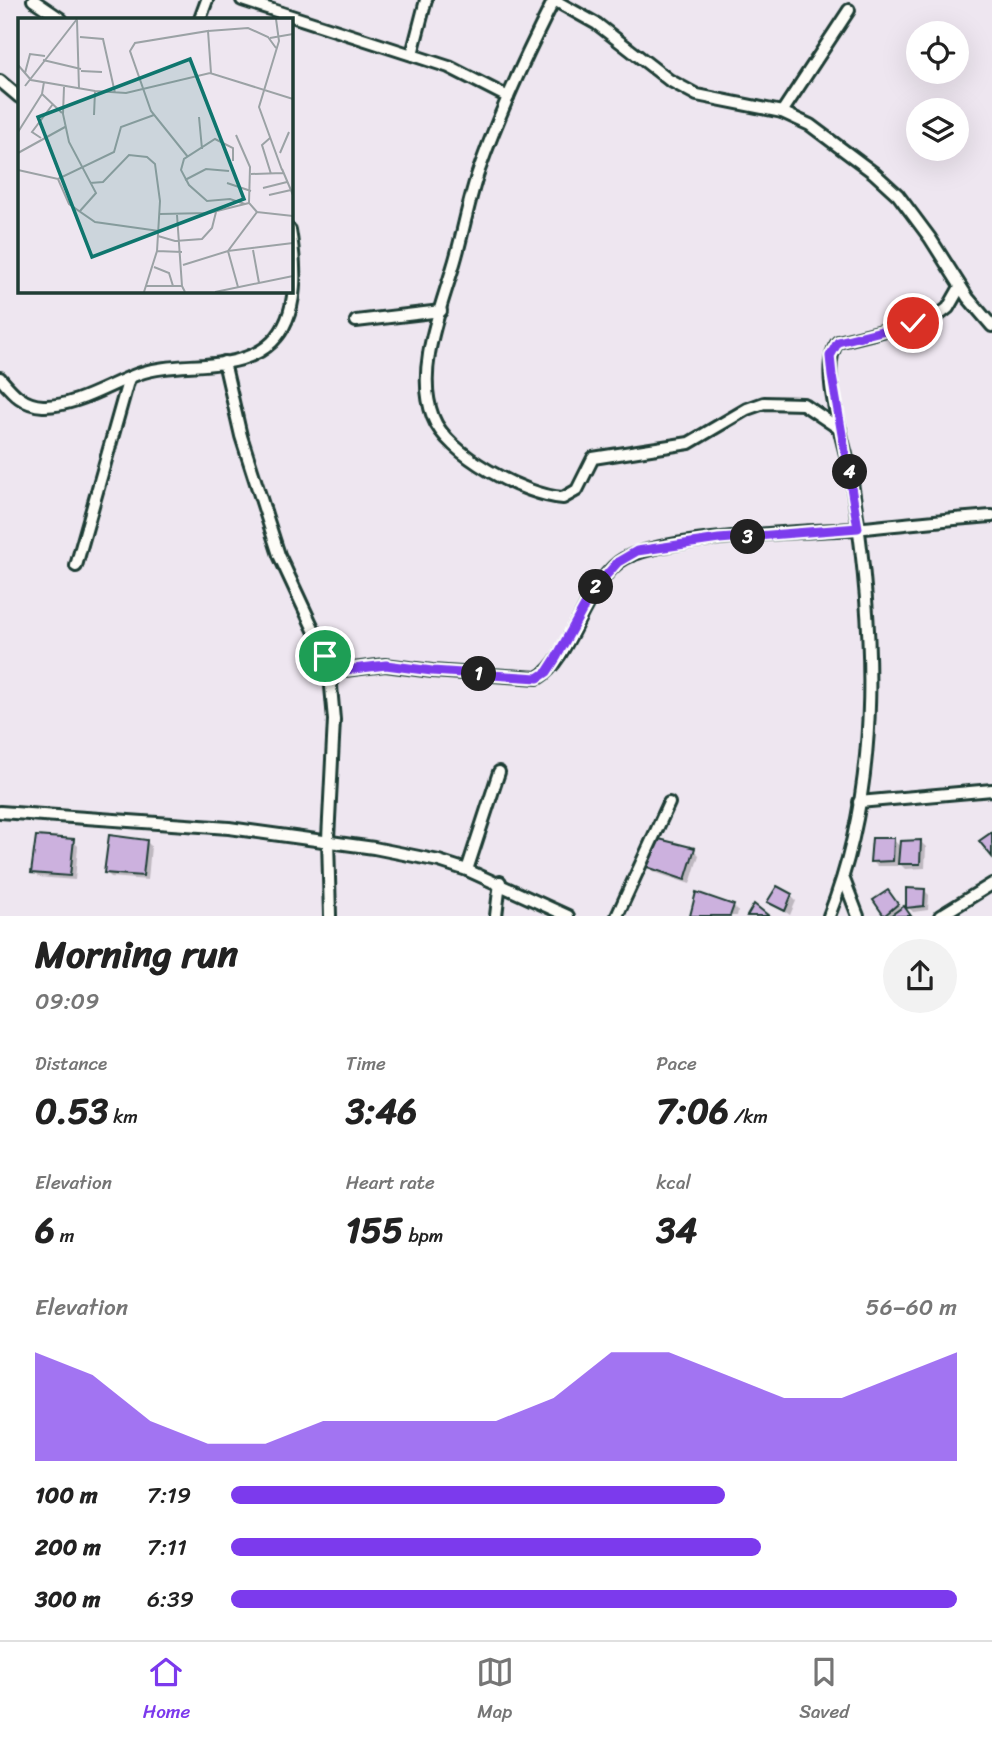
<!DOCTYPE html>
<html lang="en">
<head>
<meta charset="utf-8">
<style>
  :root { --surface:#fff; --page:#f2f2f2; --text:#222; --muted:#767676; --line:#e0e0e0; --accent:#7c3aed }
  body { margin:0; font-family:Sriracha,sans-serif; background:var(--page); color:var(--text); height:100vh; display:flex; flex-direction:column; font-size:26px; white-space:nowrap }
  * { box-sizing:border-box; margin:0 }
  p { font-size:23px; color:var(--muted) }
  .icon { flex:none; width:38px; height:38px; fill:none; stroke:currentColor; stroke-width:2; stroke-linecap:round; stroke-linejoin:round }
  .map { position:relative; height:916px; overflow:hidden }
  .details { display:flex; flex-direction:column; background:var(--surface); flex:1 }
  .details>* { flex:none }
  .fabs { position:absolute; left:906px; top:21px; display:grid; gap:14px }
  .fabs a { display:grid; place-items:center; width:63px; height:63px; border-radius:50%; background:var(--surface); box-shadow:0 7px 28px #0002; font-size:35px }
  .pin { position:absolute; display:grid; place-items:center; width:60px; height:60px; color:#fff; margin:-30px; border:4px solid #fff; border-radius:50%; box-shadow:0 2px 7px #0007 }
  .km { position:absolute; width:35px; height:35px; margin:-18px; border-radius:50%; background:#222; color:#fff; font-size:19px; line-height:35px; text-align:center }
  .round { display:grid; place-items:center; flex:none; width:74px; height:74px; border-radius:37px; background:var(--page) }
  .headline { display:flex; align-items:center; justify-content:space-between; height:119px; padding:0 35px }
  h1 { font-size:38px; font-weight:700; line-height:52px }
  .stats { display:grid; grid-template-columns:repeat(3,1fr); gap:10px; height:119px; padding:7px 35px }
  .stats div { display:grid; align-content:center }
  .stats b { font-size:35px; font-weight:700 }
  .stats small { font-size:19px; font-weight:400 }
  .stats p { font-size:19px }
  .chart { height:196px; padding:14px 35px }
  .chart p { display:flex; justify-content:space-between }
  .chart svg { width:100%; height:126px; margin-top:7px; fill:var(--accent); opacity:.7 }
  ul { padding:0 35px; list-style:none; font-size:23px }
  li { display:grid; grid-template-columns:112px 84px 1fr; align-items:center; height:52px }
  li i { height:18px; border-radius:9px; background:var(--accent) }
  .tabs { display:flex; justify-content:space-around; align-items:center; height:98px; border-top:2px solid var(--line); background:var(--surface); font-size:19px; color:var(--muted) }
  .tabs a { display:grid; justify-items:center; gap:4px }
  .tabs .current { color:var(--accent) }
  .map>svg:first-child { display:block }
</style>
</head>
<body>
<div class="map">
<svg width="992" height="916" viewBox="0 0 992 916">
  <rect width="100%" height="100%" fill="#eee6f0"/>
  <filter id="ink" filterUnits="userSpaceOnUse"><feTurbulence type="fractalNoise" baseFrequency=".0143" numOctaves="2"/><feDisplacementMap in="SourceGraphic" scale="14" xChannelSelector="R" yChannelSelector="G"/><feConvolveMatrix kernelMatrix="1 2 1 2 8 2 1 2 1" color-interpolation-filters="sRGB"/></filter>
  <g filter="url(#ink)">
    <g fill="#0003">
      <path d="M 893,839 L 901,848 L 921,842 L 926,847 L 925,868 L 905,869 L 897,861 L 897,866 L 877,866 L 872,861 Z"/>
      <path d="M 73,841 L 78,846 L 75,880 L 38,877 L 33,872 Z"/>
      <path d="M 146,841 L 151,846 L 148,880 L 111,877 L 106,872 Z"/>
      <path d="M 694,850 L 699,855 L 690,884 L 654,872 L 649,867 Z"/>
      <path d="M 924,890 L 929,895 L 928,910 L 913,912 L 908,907 Z"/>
      <path d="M 791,896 L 796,901 L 790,915 L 770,901 Z"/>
      <path d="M 893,897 L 902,910 L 911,916 L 886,916 L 875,901 Z"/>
      <path d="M 733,906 L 738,911 L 737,916 L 692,916 Z"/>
    </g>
    <g fill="#ccb1de" stroke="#1f3d34" stroke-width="2">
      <path d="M 992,832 L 992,857 L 979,841 Z"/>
      <path d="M 109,835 L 147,840 L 143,876 L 104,873 Z"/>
      <path d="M 36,836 L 74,839 L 70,876 L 31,873 Z"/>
      <path d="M 872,838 L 894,838 L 893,861 L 870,862 Z"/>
      <path d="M 659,839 L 695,848 L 685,880 L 647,867 Z"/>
      <path d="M 921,840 L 920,864 L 898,864 L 900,841 Z"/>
      <path d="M 777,886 L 792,894 L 785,911 L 767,902 Z"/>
      <path d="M 906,888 L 925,889 L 924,906 L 906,908 Z"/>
      <path d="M 888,890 L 898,904 L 884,916 L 873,900 Z"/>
      <path d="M 696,892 L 734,905 L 730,916 L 690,916 Z"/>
      <path d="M 754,904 L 769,916 L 747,916 Z"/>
      <path d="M 904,906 L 911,916 L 890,916 Z"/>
    </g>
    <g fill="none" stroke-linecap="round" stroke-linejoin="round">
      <g stroke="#1f3d34" stroke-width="16">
        <g id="street">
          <path d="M 33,0 L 61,19"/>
          <path d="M 242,0 L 449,67 L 508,97"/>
          <path d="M 554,0 C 526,55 500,111 479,170 C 468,201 463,235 453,267 C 440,311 415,371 433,417 C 447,455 524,495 563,498 L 577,490 L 593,458 L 689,443 L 747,409 L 764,403 L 803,404 L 840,429"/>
          <path d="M 554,0 L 597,24 L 669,80 L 697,95 L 782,112 L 810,125 L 874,173 L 898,195 L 930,238 L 968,298 L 992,326"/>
          <path d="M 200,19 L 207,0"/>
          <path d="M 412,54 L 426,0"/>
          <path d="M 0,81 L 19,97"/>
          <path d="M 782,112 L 849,10"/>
          <path d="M 356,321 L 441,311"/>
          <path d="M 224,362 L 241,436 L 279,555 L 314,630 L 330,675 L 334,720 L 328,839 L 330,916"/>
          <path d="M 0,378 C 12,392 22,405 43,406 C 75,407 108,385 138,374 C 179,359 238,375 272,342 C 300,315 296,266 290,230"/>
          <path d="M 76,566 L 129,378"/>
          <path d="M 329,672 L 385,665 L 432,671 L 538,678 C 571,658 583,590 619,562 C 653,536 806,532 854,529 C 900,525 946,519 992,516"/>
          <path d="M 859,802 L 992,790"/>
          <path d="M 0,812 L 229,828 L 374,848 L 439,861 L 467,870 L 568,916"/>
          <path d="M 467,870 L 499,772"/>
          <path d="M 843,877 L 858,916"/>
          <path d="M 496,916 L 500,882"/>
          <path d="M 617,916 L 669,803"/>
          <path d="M 829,916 C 884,777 874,620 851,476 C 845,443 817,368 838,342 L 935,318 L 948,308 L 960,287"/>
          <path d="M 940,916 L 992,884"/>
        </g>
      </g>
      <use href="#street" stroke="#fdfcf7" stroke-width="10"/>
    </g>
  </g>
  <g fill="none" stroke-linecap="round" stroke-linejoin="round" filter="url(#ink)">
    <g stroke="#fff" stroke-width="14">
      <path id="route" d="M 325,656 L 329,672 L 386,665 L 432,671 L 538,678 L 547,672 L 556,658 L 594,589 L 618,562 L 637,551 L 719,539 L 858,528 L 832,376 L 830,356 L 838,342 L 913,323"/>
    </g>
    <use href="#route" stroke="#7c3aed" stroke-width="9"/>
  </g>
  <g transform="translate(18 18)">
    <rect width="275" height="275" fill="#eee6f0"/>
    <path fill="none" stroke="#9ba2a5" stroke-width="2" d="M 258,1 L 261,23 L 241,89 L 264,152M 59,2 L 61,71M 190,13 L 230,10 L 250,19 L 258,30M 62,19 L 85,21 L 97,75M 252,20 L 275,16M 25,42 L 63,51M 0,47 L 13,62 L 77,73 L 108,75 L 192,55 L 275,81M 63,53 L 84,54M 7,55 L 12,36 L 27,38M 7,68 L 59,1M 46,69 L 45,96 L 51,124 L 78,175 L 62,193M 24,76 L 44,95M 76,97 L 77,73M 181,99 L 184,131M 0,114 L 24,76 L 26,64M 218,117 L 232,149 L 231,185 L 239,194M 23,120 L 14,114 L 35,86M 252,120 L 244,127 L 253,156M 0,135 L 47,109M 262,135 L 271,114M 170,139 L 133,93 L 112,33 L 117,25 L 190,13 L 193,55M 215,143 L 215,130 L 197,121 L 166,141 L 163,152 L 171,167 L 189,183 L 212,181 L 227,186M 264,151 L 275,177M 0,152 L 40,161 L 96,134 L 103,109 L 136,97M 233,156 L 265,155M 40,161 L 51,186 L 77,204 L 141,213M 167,162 L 188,151 L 211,153M 72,165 L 85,164 L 111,137 L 129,139 L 137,146 L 142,183 L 139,233 L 126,274M 209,165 L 233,173M 245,170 L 269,164M 251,177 L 273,172M 142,196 L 191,195 L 231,185M 159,197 L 164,268M 275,198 L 239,194 L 210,233 L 275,225M 140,218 L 157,223 L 184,221 L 194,210 L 198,194M 235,232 L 241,265M 139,233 L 164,234M 165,247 L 210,233 L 220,269M 136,249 L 151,255 L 155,268M 128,268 L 164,268 L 167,274M 197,274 L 275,258"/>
    <path fill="#0f766e" fill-opacity="0.15" stroke="#0f766e" stroke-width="3.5" d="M 172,41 L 226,181 L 74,239 L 20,99 Z"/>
    <rect width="275" height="275" fill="none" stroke="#1f3d34" stroke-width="3.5"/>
  </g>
</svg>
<div class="fabs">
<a><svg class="icon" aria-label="locate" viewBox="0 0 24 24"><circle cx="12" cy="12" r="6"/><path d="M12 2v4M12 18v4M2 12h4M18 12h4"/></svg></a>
<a><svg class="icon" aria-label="layers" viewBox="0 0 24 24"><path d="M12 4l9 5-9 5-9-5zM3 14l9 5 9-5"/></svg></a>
</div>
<div class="pin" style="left:325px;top:656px;background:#1e9e55"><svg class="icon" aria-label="arrive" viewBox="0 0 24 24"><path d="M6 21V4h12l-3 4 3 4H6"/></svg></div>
<div class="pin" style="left:913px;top:323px;background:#d93025"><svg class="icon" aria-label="check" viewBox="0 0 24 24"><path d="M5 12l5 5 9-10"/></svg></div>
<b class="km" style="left:479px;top:674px">1</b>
<b class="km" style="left:596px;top:587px">2</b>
<b class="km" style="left:748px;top:537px">3</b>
<b class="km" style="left:850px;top:472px">4</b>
</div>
<section class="details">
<div class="headline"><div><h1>Morning run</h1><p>09:09</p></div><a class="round"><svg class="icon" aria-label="share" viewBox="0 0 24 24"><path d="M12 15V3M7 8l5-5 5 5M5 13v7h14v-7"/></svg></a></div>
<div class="stats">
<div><p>Distance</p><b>0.53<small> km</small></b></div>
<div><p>Time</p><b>3:46</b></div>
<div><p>Pace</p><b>7:06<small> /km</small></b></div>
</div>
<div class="stats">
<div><p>Elevation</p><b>6<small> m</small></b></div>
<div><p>Heart rate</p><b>155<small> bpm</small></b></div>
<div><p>kcal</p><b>34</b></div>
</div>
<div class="chart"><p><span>Elevation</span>56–60 m</p>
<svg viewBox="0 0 160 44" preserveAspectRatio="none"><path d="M0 44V6L10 14L20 30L30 38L40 38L50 30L60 30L70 30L80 30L90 22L100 6L110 6L120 14L130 22L140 22L150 14L160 6V44z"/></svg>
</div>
<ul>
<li><b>100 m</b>7:19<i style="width:68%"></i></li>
<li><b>200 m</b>7:11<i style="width:73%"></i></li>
<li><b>300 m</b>6:39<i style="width:100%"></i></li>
</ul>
</section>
<nav class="tabs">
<a class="current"><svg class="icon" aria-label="home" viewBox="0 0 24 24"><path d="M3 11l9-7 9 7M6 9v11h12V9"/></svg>Home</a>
<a><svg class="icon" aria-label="map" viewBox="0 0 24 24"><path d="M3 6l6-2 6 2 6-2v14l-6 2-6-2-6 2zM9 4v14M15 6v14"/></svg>Map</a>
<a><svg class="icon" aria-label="saved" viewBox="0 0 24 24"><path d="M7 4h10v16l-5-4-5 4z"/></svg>Saved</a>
</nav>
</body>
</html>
